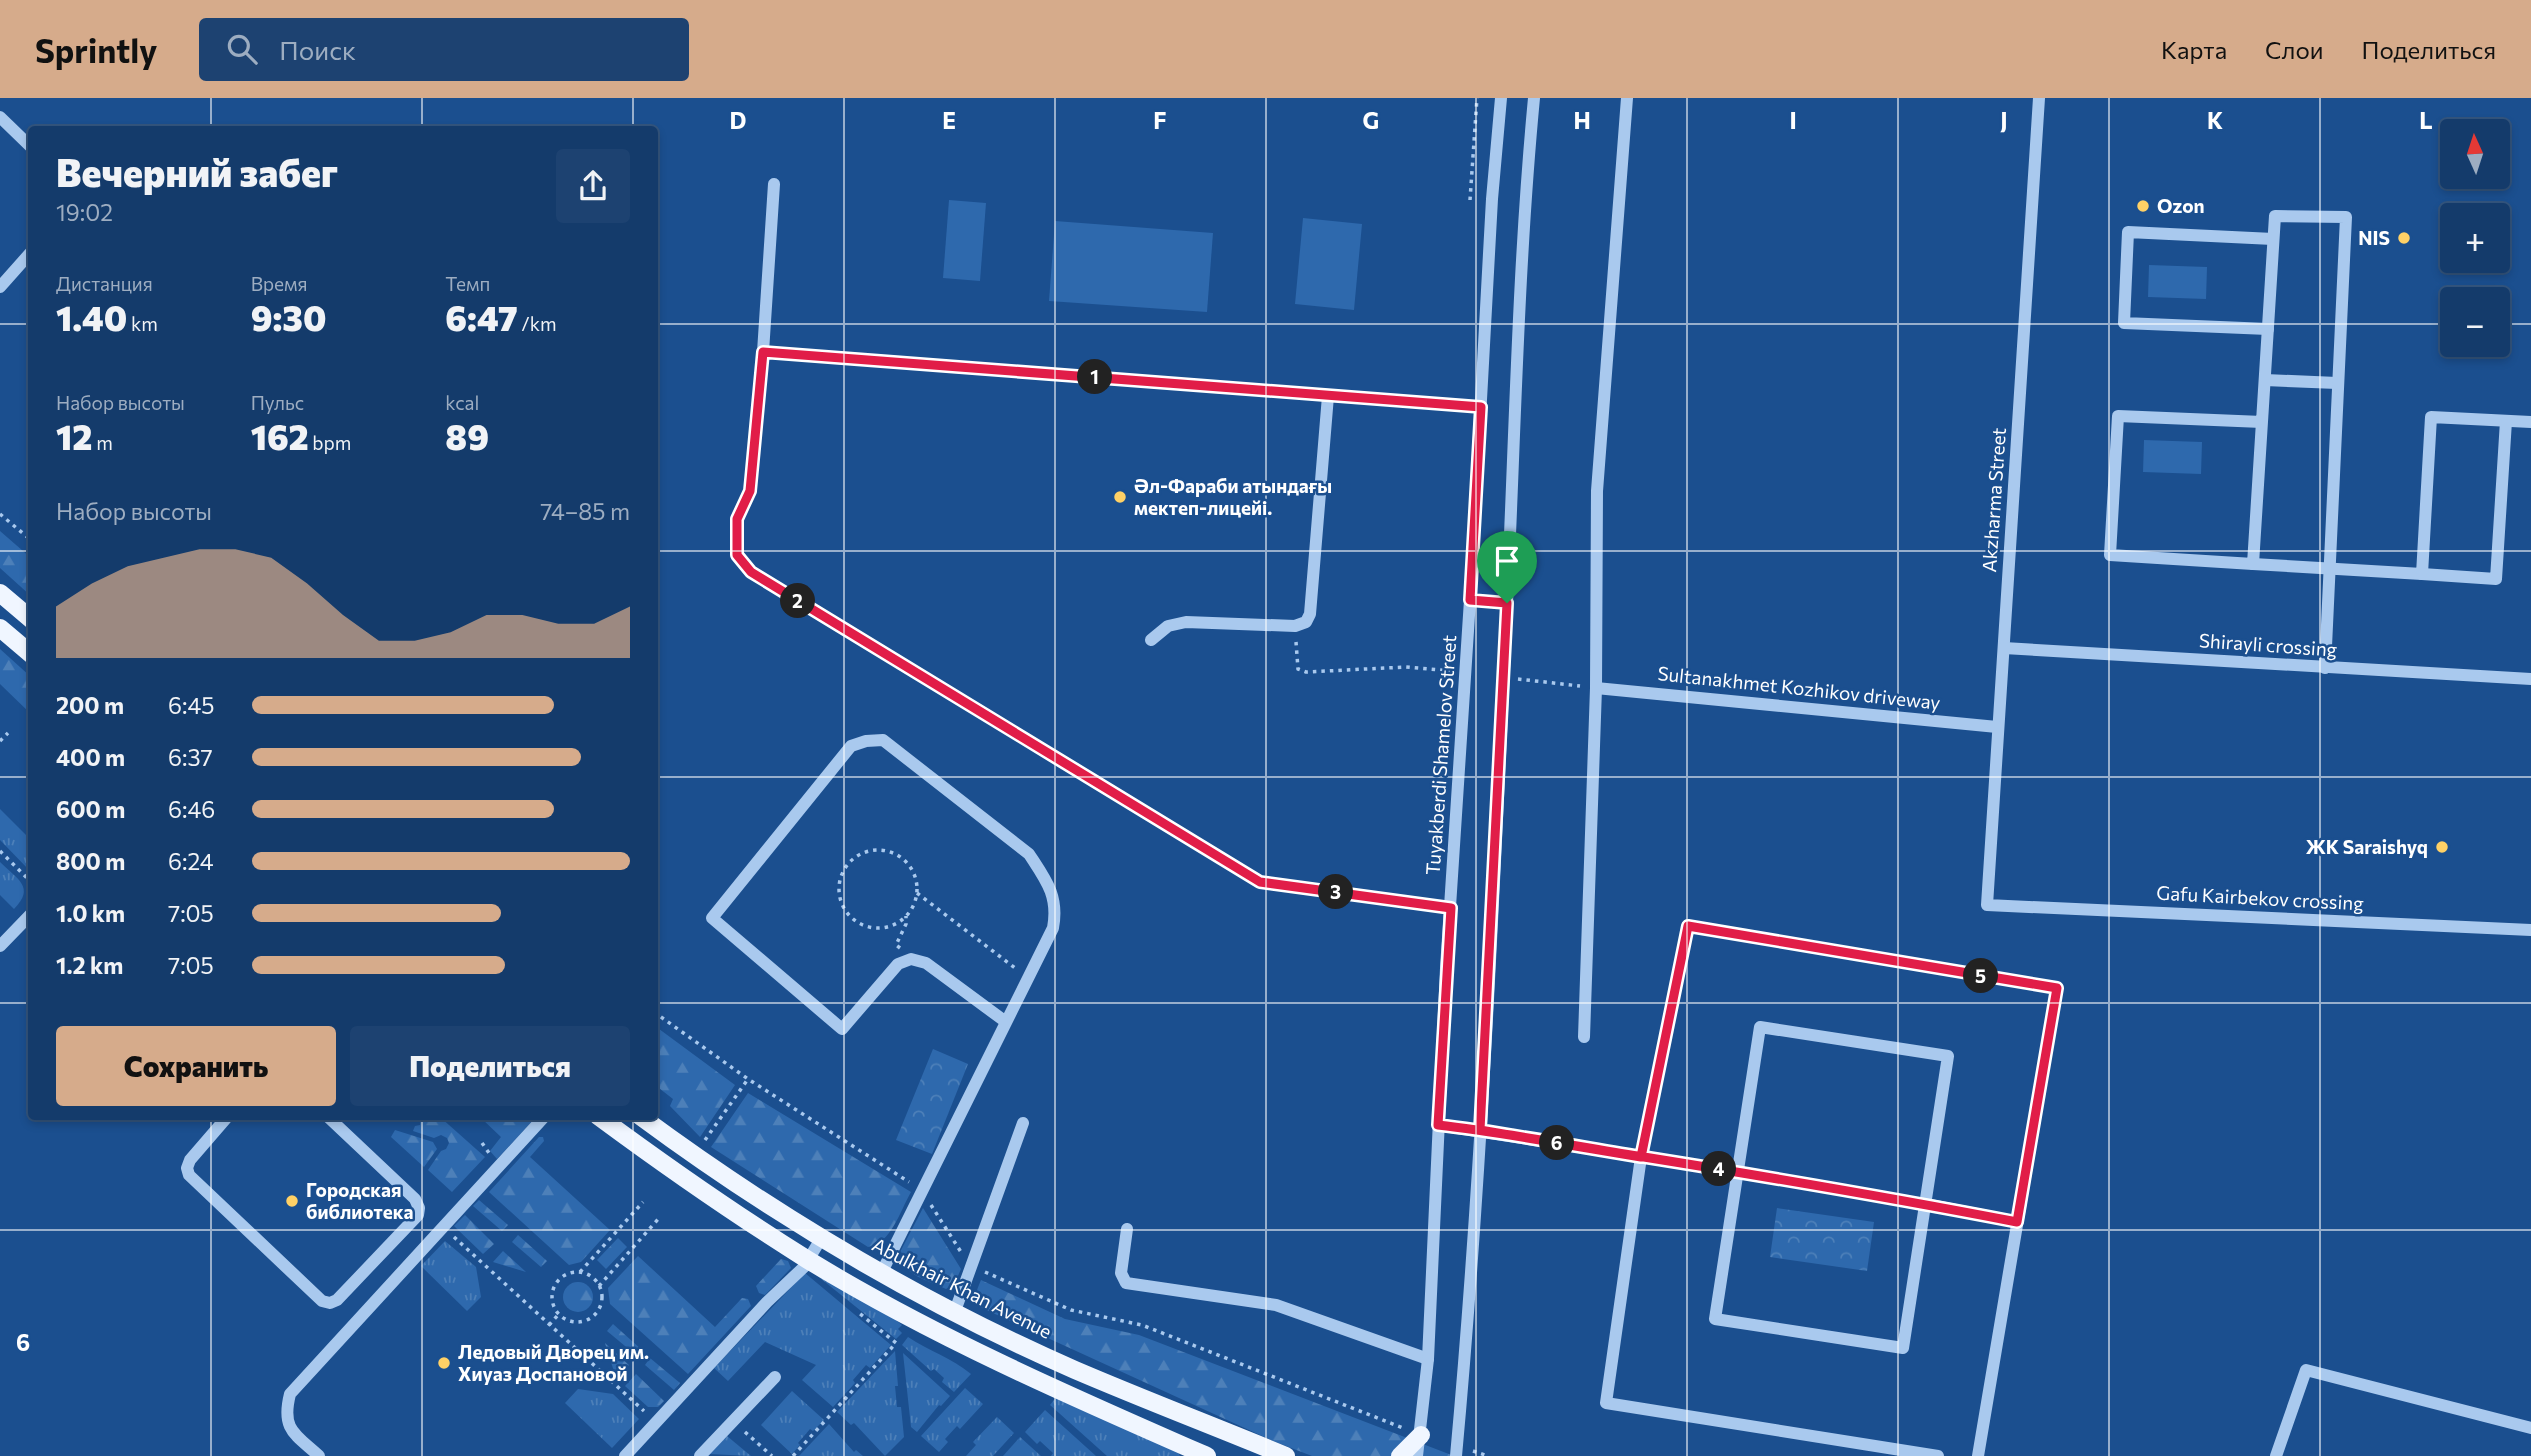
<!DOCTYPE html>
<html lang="ru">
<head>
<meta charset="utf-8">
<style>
  :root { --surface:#143b6b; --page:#1d4271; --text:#f1f3f6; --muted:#9dadc1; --line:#33557e; --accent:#d6ab8b }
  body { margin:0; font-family:Commissioner,sans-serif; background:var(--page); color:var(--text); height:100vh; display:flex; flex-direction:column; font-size:26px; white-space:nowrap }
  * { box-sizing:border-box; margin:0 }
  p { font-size:23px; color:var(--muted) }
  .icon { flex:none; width:38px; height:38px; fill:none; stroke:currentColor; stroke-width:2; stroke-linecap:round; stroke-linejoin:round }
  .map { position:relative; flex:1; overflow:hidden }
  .sheet { position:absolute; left:28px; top:28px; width:630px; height:994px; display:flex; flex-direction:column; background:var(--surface); border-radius:7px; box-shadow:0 4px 10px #0003,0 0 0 2px var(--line) }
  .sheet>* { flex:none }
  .needle { width:46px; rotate:357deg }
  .controls { position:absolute; left:2440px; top:21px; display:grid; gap:14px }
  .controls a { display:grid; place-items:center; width:70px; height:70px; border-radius:7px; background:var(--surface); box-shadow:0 4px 10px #0003,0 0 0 2px var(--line); font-size:35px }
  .pin { position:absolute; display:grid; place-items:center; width:60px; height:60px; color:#fff; margin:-72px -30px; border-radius:50% 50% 50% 0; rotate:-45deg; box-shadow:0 0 7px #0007 }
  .pin .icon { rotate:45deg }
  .km { position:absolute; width:35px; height:35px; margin:-18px; border-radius:50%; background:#222; color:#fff; font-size:19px; line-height:35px; text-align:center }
  .round { display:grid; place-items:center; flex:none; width:74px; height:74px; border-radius:7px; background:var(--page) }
  .headline { display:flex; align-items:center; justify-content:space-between; height:119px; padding:0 28px }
  h1 { font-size:38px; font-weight:800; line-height:52px }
  .figures { display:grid; grid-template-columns:repeat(3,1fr); gap:10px; height:119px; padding:7px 28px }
  .figures div { display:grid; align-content:center }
  .figures b { font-size:35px; font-weight:800 }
  .figures small { font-size:19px; font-weight:400 }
  .figures p { font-size:19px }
  .chart { height:196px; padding:14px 28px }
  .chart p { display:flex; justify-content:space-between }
  .chart svg { width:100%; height:126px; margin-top:7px; fill:var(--accent); opacity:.7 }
  .action { display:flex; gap:14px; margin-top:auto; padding:14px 28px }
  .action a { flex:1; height:80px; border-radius:7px; background:var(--accent); color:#111; font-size:28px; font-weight:800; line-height:80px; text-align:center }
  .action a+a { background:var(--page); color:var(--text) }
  ul { padding:0 28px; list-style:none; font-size:23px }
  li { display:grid; grid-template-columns:112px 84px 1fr; align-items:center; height:52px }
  li i { height:18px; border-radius:9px; background:var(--accent) }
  header { display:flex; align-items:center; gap:42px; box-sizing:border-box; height:98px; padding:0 35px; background:var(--accent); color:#111 }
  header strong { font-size:33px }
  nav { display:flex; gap:38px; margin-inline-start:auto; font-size:24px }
  .search { width:490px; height:63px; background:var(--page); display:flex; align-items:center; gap:18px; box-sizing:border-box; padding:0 24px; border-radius:7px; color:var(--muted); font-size:26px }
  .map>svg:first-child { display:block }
</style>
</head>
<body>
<header>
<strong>Sprintly</strong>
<div class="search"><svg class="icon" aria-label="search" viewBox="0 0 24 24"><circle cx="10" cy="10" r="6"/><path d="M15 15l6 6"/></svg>Поиск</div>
<nav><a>Карта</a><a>Слои</a><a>Поделиться</a></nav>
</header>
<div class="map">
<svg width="2531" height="1358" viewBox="0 0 2531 1358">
  <defs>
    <pattern id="grass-tufts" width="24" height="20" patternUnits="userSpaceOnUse" patternTransform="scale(1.75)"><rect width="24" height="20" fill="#2e69ad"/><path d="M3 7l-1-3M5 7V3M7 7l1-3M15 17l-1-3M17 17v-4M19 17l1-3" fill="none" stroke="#4d80b9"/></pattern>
    <pattern id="forest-firs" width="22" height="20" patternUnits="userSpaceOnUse" patternTransform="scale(1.75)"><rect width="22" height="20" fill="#2e69ad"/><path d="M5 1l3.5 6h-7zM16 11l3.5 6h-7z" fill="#4d80b9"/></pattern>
    <pattern id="park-crowns" width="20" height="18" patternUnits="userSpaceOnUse" patternTransform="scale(1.75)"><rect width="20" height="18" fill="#2e69ad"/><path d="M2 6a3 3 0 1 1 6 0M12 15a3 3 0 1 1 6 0" fill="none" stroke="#4d80b9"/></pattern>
  </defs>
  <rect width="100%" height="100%" fill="#1b4f8f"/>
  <g fill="url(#grass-tufts)">
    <path d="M 0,711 L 31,742 L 31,774 L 0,742 Z"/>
    <path d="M 0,764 C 17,781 36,789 14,811 L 0,797 Z"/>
    <path d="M 445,1143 L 476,1169 L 481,1199 L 467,1213 L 421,1168 Z"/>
    <path d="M 810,1172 L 862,1196 L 902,1227 L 898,1231 L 902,1235 L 896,1241 Z"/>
    <path d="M 805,1175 L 891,1247 L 870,1270 L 866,1267 L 853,1282 L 855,1285 L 833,1309 L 802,1282 L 816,1267 L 765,1244 L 728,1283 L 714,1270 Z"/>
    <path d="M 908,1239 C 929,1253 952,1260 971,1276 L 954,1294 L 942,1284 L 944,1280 L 934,1271 L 931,1273 L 902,1247 Z"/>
    <path d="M 895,1253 L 898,1288 L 895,1288 L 897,1309 L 901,1309 L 904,1339 L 885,1358 L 854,1325 L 851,1327 L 837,1314 Z"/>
    <path d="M 903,1255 L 950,1298 L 941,1308 L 939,1307 L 917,1334 L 911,1329 Z"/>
    <path d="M 965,1290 L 983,1306 L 960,1331 L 957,1328 L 945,1341 L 948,1344 L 939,1354 L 921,1338 Z"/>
    <path d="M 578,1291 L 613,1296 L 639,1321 L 612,1350 L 565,1305 Z"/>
    <path d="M 792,1293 L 824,1322 L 813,1333 L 810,1331 L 798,1345 L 800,1347 L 792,1356 L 761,1327 Z"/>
    <path d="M 1057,1298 L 1178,1354 L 1180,1358 L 1107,1358 L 1050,1307 Z"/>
    <path d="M 1045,1312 L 1096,1358 L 1051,1358 L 1053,1355 L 1040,1343 L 1037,1346 L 1025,1334 Z"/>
    <path d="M 997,1319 L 1014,1335 L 993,1358 L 966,1358 L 976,1347 L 973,1344 Z"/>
    <path d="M 829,1326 L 854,1354 L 856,1352 L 863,1358 L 799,1358 Z"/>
    <path d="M 727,1338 L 751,1358 L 709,1356 Z"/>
    <path d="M 1020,1339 L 1041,1358 L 1003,1358 Z"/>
  </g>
  <g fill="url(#forest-firs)">
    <path d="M 0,433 L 31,460 L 31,498 L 0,470 Z"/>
    <path d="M 0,551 L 31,579 L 31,616 L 0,586 Z"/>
    <path d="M 655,928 L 735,987 L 700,1039 L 670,1008 L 673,1001 L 655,987 Z"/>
    <path d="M 748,995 L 911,1094 C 900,1113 891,1146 868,1149 L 711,1049 Z"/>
    <path d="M 421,1019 L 440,1019 L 485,1059 L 452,1094 L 428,1072 L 441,1053 L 446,1051 L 449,1045 L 447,1040 L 441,1037 L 434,1040 L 413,1033 L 415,1028 L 420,1027 Z"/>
    <path d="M 480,1019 L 536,1019 L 497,1061 L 490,1053 L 501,1039 Z"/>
    <path d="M 395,1032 L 433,1044 L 437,1051 L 424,1069 L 391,1039 Z"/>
    <path d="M 539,1039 L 543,1039 L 544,1043 L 530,1059 L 610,1132 L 581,1164 L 569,1167 L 489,1094 Z"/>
    <path d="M 479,1102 L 508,1127 L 502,1133 L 473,1108 Z"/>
    <path d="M 923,1110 L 961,1171 L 954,1187 L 946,1191 C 929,1183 901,1176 899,1156 Z"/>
    <path d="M 465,1117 L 494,1146 L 483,1156 L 454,1128 Z"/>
    <path d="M 518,1137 L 547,1163 L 541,1169 L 512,1144 Z"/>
    <path d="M 618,1140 L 627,1149 L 606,1171 L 597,1162 Z"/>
    <path d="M 503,1153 L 526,1174 L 493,1164 Z"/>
    <path d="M 638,1158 L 715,1229 L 742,1200 L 748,1201 L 751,1208 L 688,1276 L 610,1206 L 608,1190 Z"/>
    <path d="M 781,1161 L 788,1163 L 791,1170 L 765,1197 L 759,1195 L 756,1188 Z"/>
    <path d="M 981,1182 L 1065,1221 L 1139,1237 L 1454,1358 L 1312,1358 L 1273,1343 L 982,1210 C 973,1200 976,1194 981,1182 Z"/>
    <circle cx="578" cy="1199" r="15"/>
    <path d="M 613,1226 L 642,1252 L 637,1258 L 607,1233 Z"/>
    <path d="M 605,1245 L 629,1267 L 616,1280 Z"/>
    <path d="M 650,1260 L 680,1285 L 674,1292 L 645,1267 Z"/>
    <path d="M 636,1276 L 664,1303 L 658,1309 L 648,1309 L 625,1288 Z"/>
  </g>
  <g fill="url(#park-crowns)">
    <path d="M 933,951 L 968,966 L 932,1056 L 896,1042 Z"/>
    <path d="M 1777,1110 L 1874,1124 L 1867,1173 L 1770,1159 Z"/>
  </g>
  <g fill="#2e69ad">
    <path d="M 949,102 L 986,105 L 980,183 L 943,180 Z"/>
    <path d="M 1303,120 L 1362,126 L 1354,212 L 1295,206 Z"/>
    <path d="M 1055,123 L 1213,135 L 1207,214 L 1049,203 Z"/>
    <path d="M 2149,167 L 2207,169 L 2206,201 L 2148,199 Z"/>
    <path d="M 2144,342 L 2202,344 L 2201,376 L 2143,374 Z"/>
  </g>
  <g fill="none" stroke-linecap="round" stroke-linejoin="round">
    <g stroke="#a9c9ee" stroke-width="3.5" stroke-dasharray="3.5 5" stroke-linecap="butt">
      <path d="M 1470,102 L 1477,0"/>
      <path d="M 0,416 L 32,443"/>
      <path d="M 1296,544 L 1298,571 L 1306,574 L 1406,569 L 1451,573"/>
      <path d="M 1518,581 L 1580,588"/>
      <path d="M 0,643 L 8,635"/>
      <circle cx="878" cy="791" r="39"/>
      <path d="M 0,753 L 32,785"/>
      <path d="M 917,795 L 1015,870"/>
      <path d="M 900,850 L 896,847 L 906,826 L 906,818"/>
      <path d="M 654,914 L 748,981 L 909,1084"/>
      <path d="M 705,1042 L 748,981"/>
      <path d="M 482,1045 L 489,1055"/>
      <path d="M 1754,1077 L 1912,1104"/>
      <path d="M 931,1107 L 961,1154"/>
      <path d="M 454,1139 L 644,1313"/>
      <circle cx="577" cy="1199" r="25"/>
      <path d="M 580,1174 L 643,1104"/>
      <path d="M 985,1174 L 1071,1212 L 1142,1227 L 1403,1330"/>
      <path d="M 599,1188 L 660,1119"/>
      <path d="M 549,1227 L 558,1217"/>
      <path d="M 745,1334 L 772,1358"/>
      <path d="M 1473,1353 L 1488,1358"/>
      <path d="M 793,1358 L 896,1245 L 859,1215"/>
    </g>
    <g stroke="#a9c9ee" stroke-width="12">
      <path d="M 2039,0 L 1987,807 L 2531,832"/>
      <path d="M 0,19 L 32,50"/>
      <path d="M 774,86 L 763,254 L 750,393 L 737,421 L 737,457 L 751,474 L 1260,784 L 1451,810"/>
      <path d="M 0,189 L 32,153"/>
      <path d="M 2268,231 L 2124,225 L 2128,134 L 2273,141"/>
      <path d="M 763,254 L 1481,309"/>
      <path d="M 2265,282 L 2337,285"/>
      <path d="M 2262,324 L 2118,318 L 2110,457 L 2253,466 L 2275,118 L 2346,119 L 2325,570"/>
      <path d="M 2253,466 L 2422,476 L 2431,319 L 2531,324"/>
      <path d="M 2422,476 L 2496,481 L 2506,323"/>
      <path d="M 1470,502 L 1507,505"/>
      <path d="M 1151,542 L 1168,528 L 1186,524 L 1295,528 L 1306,524 L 1310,516 L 1328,298"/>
      <path d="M 2004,550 L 2531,581"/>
      <path d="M 1596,590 L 1997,629"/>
      <path d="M 0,848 L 32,815"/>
      <path d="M 1760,929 L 1948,958 L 1903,1250 L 1715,1221 Z"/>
      <path d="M 1584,939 L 1596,590 L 1597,393 L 1627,0"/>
      <path d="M 228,1018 L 190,1062 L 187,1070 L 189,1077 L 322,1203 L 330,1205 L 337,1202 L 418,1117 L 419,1110 L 415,1101 L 327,1018"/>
      <path d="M 1438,1027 L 1738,1074"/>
      <path d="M 1925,1106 L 2017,1124"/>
      <path d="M 1127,1131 L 1121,1175 L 1126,1185 L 1276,1207 L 1428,1261"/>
      <path d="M 882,1174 C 938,1059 996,945 1053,830 C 1059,798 1046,782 1029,756 L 883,642 L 866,643 L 851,648 L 712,820 L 842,931 L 898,866 L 911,861 L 926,865 L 1006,924"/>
      <path d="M 955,1213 L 1023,1025"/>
      <path d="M 319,1358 C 295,1336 281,1332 290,1296 L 545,1018"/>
      <path d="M 625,1358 L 767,1204 L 804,1169 L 822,1139"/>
      <path d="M 700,1358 L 775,1279"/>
      <path d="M 1417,1358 L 1428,1261 L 1446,870 L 1470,502 L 1492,101 L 1501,0"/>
      <path d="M 1456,1358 C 1482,1075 1494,789 1507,505 C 1515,337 1518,168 1534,0"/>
      <path d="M 1938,1358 L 1606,1305 L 1641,1059 L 1688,828 L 2057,890 L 1978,1358"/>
      <path d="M 2276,1358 L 2306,1272 L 2531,1330"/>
    </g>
    <g stroke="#f0f6ff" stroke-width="18">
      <path d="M 0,495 L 32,522"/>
      <path d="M 0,530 L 32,557"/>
      <path d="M 598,1018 C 667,1069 736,1117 808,1162 C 934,1239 1072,1299 1207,1358"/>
      <path d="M 640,1018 C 774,1117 922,1205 1075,1272 C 1145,1302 1216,1329 1286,1358"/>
      <path d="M 1400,1358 L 1421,1337"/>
    </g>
  </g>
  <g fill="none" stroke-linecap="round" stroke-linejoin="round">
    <g stroke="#fff" stroke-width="14">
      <path id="route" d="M 1507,505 L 1470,502 L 1481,309 L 763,254 L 750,393 L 737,421 L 737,457 L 751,474 L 1260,784 L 1451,810 L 1438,1027 C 1507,1035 1576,1048 1644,1059 C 1769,1079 1893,1100 2017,1124 L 2057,890 L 1688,828 L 1641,1059 L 1480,1032 L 1507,505"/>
    </g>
    <use href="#route" stroke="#e11d48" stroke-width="9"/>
  </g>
  <path fill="none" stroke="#fff" stroke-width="2" stroke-opacity="0.55" d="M 211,0 L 211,32M 422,0 L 422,32M 633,0 L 633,32M 844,0 L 844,1358M 1055,0 L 1055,1358M 1266,0 L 1266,1358M 1476,0 L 1476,1358M 1687,0 L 1687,1358M 1898,0 L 1898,1358M 2109,0 L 2109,1358M 2320,0 L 2320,1358M 0,226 L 32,226M 654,226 L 2452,226M 2497,226 L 2531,226M 0,453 L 32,453M 654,453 L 2531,453M 0,679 L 32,679M 654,679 L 2531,679M 0,905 L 32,905M 654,905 L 2531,905M 211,1018 L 211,1358M 422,1018 L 422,1358M 633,1018 L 633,1358M 0,1132 L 2531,1132"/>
  <g fill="#ffd166" stroke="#1b4f8f" stroke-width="2.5">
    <circle cx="2143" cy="108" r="7"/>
    <circle cx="2404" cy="140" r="7"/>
    <circle cx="1120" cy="399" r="7"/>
    <circle cx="2442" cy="749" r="7"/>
    <circle cx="292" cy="1103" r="7"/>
    <circle cx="444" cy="1265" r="7"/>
  </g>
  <g text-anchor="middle" stroke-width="5" stroke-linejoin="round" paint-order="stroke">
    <g font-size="19" font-weight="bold" fill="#fff" stroke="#1b4f8f" text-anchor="start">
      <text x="2157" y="115">Ozon</text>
      <text x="2390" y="147" text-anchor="end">NIS</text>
      <text x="1134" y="395">Әл-Фараби атындағы<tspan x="1134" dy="22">мектеп-лицейі.</tspan></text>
      <text x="2428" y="756" text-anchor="end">ЖК Saraishyq</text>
      <text x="306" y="1099">Городская<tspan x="306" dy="22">библиотека</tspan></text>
      <text x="458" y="1261">Ледовый Дворец им.<tspan x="458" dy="22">Хиуаз Доспановой</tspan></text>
    </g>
    <g font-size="19" fill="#fff" stroke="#1b4f8f">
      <text transform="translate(1994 402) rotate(-86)" y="7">Akzharma Street</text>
      <text transform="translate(2268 547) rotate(4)" y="7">Shirayli crossing</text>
      <text transform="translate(1799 590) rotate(6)" y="7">Sultanakhmet Kozhikov driveway</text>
      <text transform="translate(1441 657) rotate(-86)" y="7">Tuyakberdi Shamelov Street</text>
      <text transform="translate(2260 800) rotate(3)" y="7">Gafu Kairbekov crossing</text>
      <text transform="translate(962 1190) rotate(27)" y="7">Abulkhair Khan Avenue</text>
    </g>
  </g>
  <g font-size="23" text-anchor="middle" font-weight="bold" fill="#fff" stroke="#1b4f8f" stroke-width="5" stroke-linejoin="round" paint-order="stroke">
    <text x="738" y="31">D</text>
    <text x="949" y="31">E</text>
    <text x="1160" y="31">F</text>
    <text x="1371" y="31">G</text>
    <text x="1582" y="31">H</text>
    <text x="1793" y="31">I</text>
    <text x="2004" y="31">J</text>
    <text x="2215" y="31">K</text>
    <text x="2426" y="31">L</text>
    <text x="23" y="1253">6</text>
  </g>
</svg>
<div class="controls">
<a><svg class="needle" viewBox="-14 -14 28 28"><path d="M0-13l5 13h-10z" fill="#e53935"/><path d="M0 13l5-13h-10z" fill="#9dadc1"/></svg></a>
<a>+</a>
<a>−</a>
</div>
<div class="pin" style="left:1507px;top:505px;background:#1e9e55"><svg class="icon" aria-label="arrive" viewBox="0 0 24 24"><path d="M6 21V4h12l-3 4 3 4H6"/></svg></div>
<b class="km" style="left:1095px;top:279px">1</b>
<b class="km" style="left:798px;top:503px">2</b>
<b class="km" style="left:1336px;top:794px">3</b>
<b class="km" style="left:1719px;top:1071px">4</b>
<b class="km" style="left:1981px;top:878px">5</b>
<b class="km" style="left:1557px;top:1045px">6</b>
<section class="sheet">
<div class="headline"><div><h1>Вечерний забег</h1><p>19:02</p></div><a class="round"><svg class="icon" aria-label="share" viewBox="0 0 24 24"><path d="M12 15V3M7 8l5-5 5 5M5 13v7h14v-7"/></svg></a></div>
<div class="figures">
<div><p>Дистанция</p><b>1.40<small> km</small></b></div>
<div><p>Время</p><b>9:30</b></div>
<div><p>Темп</p><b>6:47<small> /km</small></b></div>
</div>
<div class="figures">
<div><p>Набор высоты</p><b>12<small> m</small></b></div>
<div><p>Пульс</p><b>162<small> bpm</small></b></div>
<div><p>kcal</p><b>89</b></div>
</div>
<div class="chart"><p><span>Набор высоты</span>74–85 m</p>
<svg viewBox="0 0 160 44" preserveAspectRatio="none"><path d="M0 44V26L10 18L20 12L30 9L40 6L50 6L60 9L70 18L80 29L90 38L100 38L110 35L120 29L130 29L140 32L150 32L160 26V44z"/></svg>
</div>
<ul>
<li><b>200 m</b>6:45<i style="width:80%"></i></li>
<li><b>400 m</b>6:37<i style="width:87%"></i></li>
<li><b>600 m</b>6:46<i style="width:80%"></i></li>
<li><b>800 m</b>6:24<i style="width:100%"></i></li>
<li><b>1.0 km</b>7:05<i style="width:66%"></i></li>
<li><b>1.2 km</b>7:05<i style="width:67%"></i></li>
</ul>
<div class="action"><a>Сохранить</a><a>Поделиться</a></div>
</section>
</div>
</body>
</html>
